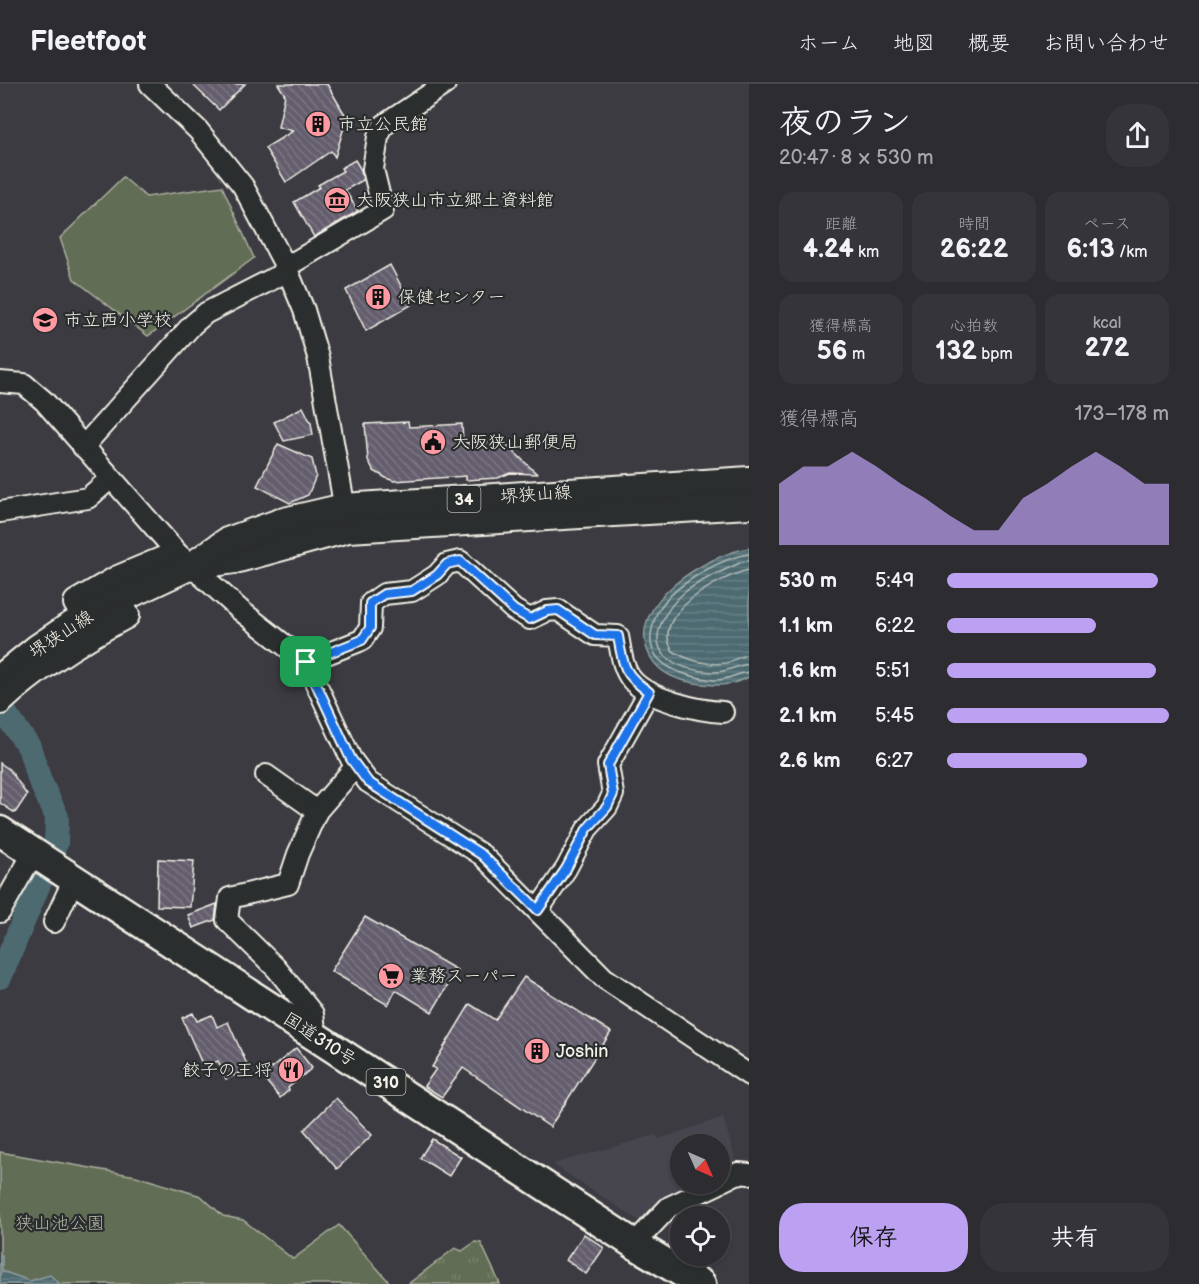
<!DOCTYPE html>
<html lang="ja">
<head>
<meta charset="utf-8">
<style>
  :root { --surface:#2c2c31; --page:#343439; --text:#f1f3f6; --muted:#a6a7ab; --line:#48484d; --accent:#bca0f2 }
  body { margin:0; font-family:"Balsamiq Sans","Klee One",sans-serif; background:var(--page); color:var(--text); height:100vh; display:flex; flex-direction:column; font-size:22px; white-space:nowrap }
  * { box-sizing:border-box; margin:0 }
  p { font-size:20px; color:var(--muted) }
  .icon { flex:none; width:33px; height:33px; fill:none; stroke:currentColor; stroke-width:2; stroke-linecap:round; stroke-linejoin:round }
  .map { position:relative; flex:1; overflow:hidden }
  .drawer { display:flex; flex-direction:column; background:var(--surface); width:450px }
  .drawer>* { flex:none }
  .needle { width:39px; rotate:135deg }
  .fabs { position:absolute; left:670px; top:1050px; display:grid; gap:12px }
  .fabs a { display:grid; place-items:center; width:60px; height:60px; border-radius:50%; background:var(--surface); box-shadow:0 2px 4px #0004,0 0 0 2px var(--line); font-size:30px }
  .pin { position:absolute; display:grid; place-items:center; width:51px; height:51px; color:#fff; margin:-26px; border-radius:12px; box-shadow:0 3px 9px #0006 }
  .round { display:grid; place-items:center; flex:none; width:63px; height:63px; border-radius:24px; background:var(--page) }
  .summary { display:flex; align-items:center; justify-content:space-between; height:102px; padding:0 30px }
  h1 { font-size:33px; font-weight:700; line-height:45px }
  .stats { display:grid; grid-template-columns:repeat(3,1fr); gap:9px; height:102px; padding:6px 30px }
  .stats div { display:grid; align-content:center; border-radius:15px; background:var(--page); text-align:center }
  .stats b { font-size:26px; font-weight:700 }
  .stats small { font-size:16px; font-weight:400 }
  .stats p { font-size:16px }
  .chart { height:168px; padding:12px 30px }
  .chart p { display:flex; justify-content:space-between }
  .chart svg { width:100%; height:108px; margin-top:6px; fill:var(--accent); opacity:.7 }
  .cta { display:flex; gap:12px; margin-top:auto; padding:12px 30px }
  .cta a { flex:1; height:69px; border-radius:24px; background:var(--accent); color:#111; font-size:24px; font-weight:700; line-height:69px; text-align:center }
  .cta a+a { background:var(--page); color:var(--text) }
  ul { padding:0 30px; list-style:none; font-size:20px }
  li { display:grid; grid-template-columns:96px 72px 1fr; align-items:center; height:45px }
  li i { height:15px; border-radius:8px; background:var(--accent) }
  header { display:flex; align-items:center; gap:36px; box-sizing:border-box; height:84px; padding:0 30px; background:var(--surface); border-bottom:2px solid var(--line) }
  header strong { font-size:28px }
  nav { display:flex; gap:33px; margin-inline-start:auto; font-size:21px }
  main { display:flex; flex:1; min-height:0 }
  .map>svg:first-child { display:block }
</style>
</head>
<body>
<header>
<strong>Fleetfoot</strong>
<nav><a>ホーム</a><a>地図</a><a>概要</a><a>お問い合わせ</a></nav>
</header>
<main>
<div class="map">
<svg width="749" height="1200" viewBox="0 0 749 1200">
  <defs>
    <pattern id="grass-tufts" width="24" height="20" patternUnits="userSpaceOnUse" patternTransform="scale(1.5)"><rect width="24" height="20" fill="#626d54"/><path d="M3 7l-1-3M5 7V3M7 7l1-3M15 17l-1-3M17 17v-4M19 17l1-3" fill="none" stroke="#79826d"/></pattern>
    <pattern id="water-rules" width="6" height="5" patternUnits="userSpaceOnUse" patternTransform="scale(1.5)"><rect width="6" height="5" fill="#4d6a71"/><path d="M0 2.5h6" fill="none" stroke="#678085"/></pattern>
    <pattern id="building-back-hatch" width="6" height="6" patternUnits="userSpaceOnUse" patternTransform="scale(1.5)"><rect width="6" height="6" fill="#645d6d"/><path d="M-1 5l2 2M0 0l6 6M5-1l2 2" fill="none" stroke="#7b7582"/></pattern>
  </defs>
  <rect width="100%" height="100%" fill="#3b3b41"/>
  <filter id="ink" filterUnits="userSpaceOnUse"><feTurbulence type="fractalNoise" baseFrequency=".0167" numOctaves="2"/><feDisplacementMap in="SourceGraphic" scale="12" xChannelSelector="R" yChannelSelector="G"/><feConvolveMatrix kernelMatrix="1 2 1 2 8 2 1 2 1" color-interpolation-filters="sRGB"/></filter>
  <g filter="url(#ink)">
    <path fill="#47454e" d="M 723,1033 L 737,1081 L 720,1089 L 720,1060 L 681,1060 L 681,1100 L 695,1100 L 676,1108 L 641,1138 L 552,1080 L 655,1051 L 659,1055 Z"/>
    <path fill="url(#grass-tufts)" stroke="#abaf9e" stroke-width="1.5" d="M 475,1158 L 481,1159 L 500,1200 L 408,1200 L 455,1164 L 462,1167 Z"/>
    <g fill="#626d54" stroke="#abaf9e" stroke-width="1.5">
      <path d="M 123,93 L 146,113 L 222,102 L 254,174 L 148,252 L 74,195 L 60,154 Z"/>
      <path d="M 0,1068 L 136,1092 L 201,1112 L 223,1132 L 243,1136 L 293,1175 L 339,1141 L 391,1200 L 0,1200 Z"/>
    </g>
    <g fill="url(#water-rules)" stroke="#90a0a1" stroke-width="1.5">
      <path d="M 749,464 L 749,593 C 728,603 718,602 695,599 C 675,596 656,588 648,568 C 627,518 709,470 749,464 Z"/>
      <path d="M 0,1171 L 2,1171 L 2,1187 L 30,1197 L 50,1191 L 60,1200 L 0,1200 Z"/>
    </g>
    <g fill="none" stroke-linecap="round" stroke-linejoin="round">
      <g stroke="#b1bbb8" stroke-width="1.5">
        <path d="M 749,470 C 721,474 676,500 660,524 C 655,530 654,538 652,545 C 643,582 686,593 714,596 C 728,597 736,589 749,588"/>
        <path d="M 749,477 L 742,478 C 723,487 701,495 685,508 C 667,522 644,557 669,575 C 682,585 698,587 713,588 C 727,589 736,581 749,580"/>
        <path d="M 749,486 C 721,492 648,531 673,567 C 687,576 709,582 726,579 C 734,577 740,571 749,571"/>
      </g>
      <path stroke="#4d6a71" stroke-width="24" d="M 0,622 L 29,663 L 40,697 L 57,733 L 56,759 L 0,893"/>
    </g>
    <g fill="url(#building-back-hatch)" stroke="#f4f1e8" stroke-width="1.5">
      <path d="M 192,0 L 245,0 L 219,26 Z"/>
      <path d="M 278,0 L 327,0 L 344,29 L 348,30 L 335,73 L 331,67 L 286,98 L 265,64 L 293,47 L 278,43 L 285,11 Z"/>
      <path d="M 355,76 L 361,86 L 363,96 L 345,106 L 358,127 L 314,153 L 294,118 L 320,103 L 318,101 L 343,87 L 341,84 Z"/>
      <path d="M 390,181 L 411,221 L 366,247 L 346,206 Z"/>
      <path d="M 303,323 L 311,339 L 313,351 L 284,357 L 274,338 Z"/>
      <path d="M 408,338 L 409,343 L 462,340 L 463,359 L 503,357 L 537,390 L 510,389 L 498,394 L 466,396 L 466,392 L 394,397 L 386,394 L 374,387 L 368,376 L 365,340 Z"/>
      <path d="M 278,360 L 312,375 L 316,392 L 308,411 L 290,419 L 257,402 Z"/>
      <path d="M 0,679 L 10,686 L 27,711 L 15,729 L 0,719 Z"/>
      <path d="M 158,775 L 194,777 L 190,823 L 157,822 Z"/>
      <path d="M 217,820 L 215,836 L 193,844 L 188,831 Z"/>
      <path d="M 365,833 L 457,886 L 432,928 L 396,906 L 388,921 L 331,887 Z"/>
      <path d="M 524,893 L 611,948 L 550,1043 L 463,984 L 442,1013 L 424,1002 L 436,985 L 432,983 L 470,920 L 495,936 Z"/>
      <path d="M 193,929 L 197,937 L 212,931 L 217,943 L 228,938 L 249,985 L 226,995 L 218,977 L 207,982 L 202,980 L 182,934 Z"/>
      <path d="M 296,964 L 312,984 L 288,1004 L 289,1006 L 280,1014 L 262,992 Z"/>
      <path d="M 336,1014 L 372,1051 L 337,1085 L 304,1046 Z"/>
      <path d="M 432,1055 L 461,1073 L 449,1092 L 420,1074 Z"/>
      <path d="M 584,1150 L 604,1164 L 586,1190 L 566,1176 Z"/>
    </g>
    <g fill="none" stroke-linecap="round" stroke-linejoin="round">
      <g stroke="#f4f1e8" stroke-width="24">
        <g id="minor">
          <path d="M 150,0 L 198,46 L 243,102 L 286,183 L 304,226 L 318,273 L 347,437"/>
          <path d="M 286,183 L 383,126 L 373,85 L 378,53 L 384,41 L 445,0"/>
          <path d="M 0,298 L 24,300 L 44,317 L 178,470 L 240,526 L 306,578 L 351,675 L 368,698 L 482,771 L 604,894 L 749,991"/>
          <path d="M 83,363 L 192,241 L 206,229 L 288,187"/>
          <path d="M 0,428 L 88,414 L 111,394"/>
          <path d="M 306,578 L 362,556 L 370,544 L 371,519 L 384,510 L 412,507 L 437,491 L 447,480 L 460,477 L 514,526 L 530,535 L 547,527 L 558,526 L 595,551 L 618,552 C 621,567 622,584 632,596 C 648,615 699,627 723,628"/>
          <path d="M 266,691 L 317,727"/>
          <path d="M 538,826 L 566,785 L 587,745 L 607,723 L 613,710 L 608,681 L 649,608"/>
          <path d="M 0,828 L 34,768"/>
          <path d="M 54,838 L 74,795"/>
          <path d="M 316,952 L 313,930 L 276,884 L 227,836 L 230,814 L 288,800 L 298,770 L 317,727 L 356,682"/>
          <path d="M 720,1098 L 738,1089 L 749,1090"/>
          <path d="M 634,1160 L 669,1123 L 718,1100"/>
        </g>
      </g>
      <g stroke="#f4f1e8" stroke-width="30">
        <g id="major">
          <path d="M 197,481 L 235,476 L 348,445 L 749,421"/>
          <path d="M 77,519 L 118,495 L 173,472"/>
          <path d="M 0,594 L 37,564 L 68,543 L 112,519 L 191,482 L 227,457 L 280,438 L 344,423 L 749,396"/>
          <path d="M 0,617 C 37,582 81,555 126,531"/>
        </g>
      </g>
      <g stroke="#f4f1e8" stroke-width="33">
        <path id="highway" d="M 0,747 L 634,1160 L 701,1200"/>
      </g>
      <use href="#minor" stroke="#2a2d2e" stroke-width="20"/>
      <use href="#major" stroke="#2a2d2e" stroke-width="26"/>
      <use href="#highway" stroke="#2a2d2e" stroke-width="28"/>
    </g>
  </g>
  <g fill="none" stroke-linecap="round" stroke-linejoin="round" filter="url(#ink)">
    <g stroke="#fff" stroke-width="12">
      <path id="route" d="M 460,477 L 514,526 L 530,535 L 547,527 L 558,526 L 595,551 L 618,552 C 623,581 623,590 649,608 L 608,681 L 613,710 L 607,723 L 587,745 L 566,785 L 538,826 L 482,771 L 368,698 L 351,675 L 306,578 L 362,556 L 370,544 L 370,519 L 384,510 L 412,507 L 437,491 L 447,480 Z"/>
    </g>
    <use href="#route" stroke="#1a73e8" stroke-width="8"/>
  </g>
  <defs>
    <g id="building-disc" transform="scale(1.35)"><circle r="9.5" fill="#ff9aa2" stroke="#2a2d2e"/><path d="M-4-6H4V6H1V3H-1V6H-4ZM-2.5-4.3h1.7v1.8h-1.7ZM.8-4.3h1.7v1.8H.8ZM-2.5-1h1.7V.8h-1.7ZM.8-1h1.7V.8H.8Z" fill="#111"/></g>
    <g id="museum-disc" transform="scale(1.35)"><circle r="9.5" fill="#ff9aa2" stroke="#2a2d2e"/><path d="M0-6L6-3V-2H-6V-3ZM-5-1h2V3h-2ZM-1-1h2V3h-2ZM3-1h2V3H3ZM-6 4H6V6H-6Z" fill="#111"/></g>
    <g id="school-disc" transform="scale(1.35)"><circle r="9.5" fill="#ff9aa2" stroke="#2a2d2e"/><path d="M0-5L7-2L0 1L-7-2ZM-4 1L0 2.5L4 1V4Q0 6-4 4Z" fill="#111"/></g>
    <g id="civic-disc" transform="scale(1.35)"><circle r="9.5" fill="#ff9aa2" stroke="#2a2d2e"/><path d="M-.6-6.5H3V-4.5H.6V-3L4-1V1h2V6H-6V1h2V-1L-.6-3ZM-1.2 2.5V6h2.4V2.5Z" fill="#111"/></g>
    <g id="supermarket-disc" transform="scale(1.35)"><circle r="9.5" fill="#ff9aa2" stroke="#2a2d2e"/><path d="M-6-5.5h2.5l.6 2H6L4.5 2H-2.5L-4.4-4H-6ZM-1.5 3.2a1.3 1.3 0 1 0 .1 0ZM3 3.2a1.3 1.3 0 1 0 .1 0Z" fill="#111"/></g>
    <g id="restaurant-disc" transform="scale(1.35)"><circle r="9.5" fill="#ff9aa2" stroke="#2a2d2e"/><path d="M-5-6h1v4h1v-4h1v4h1v-4h1v5L-1.5 .5V6h-2V.5L-5-1ZM5-6V6H3V1.5H1.5Q1.5-4 5-6Z" fill="#111"/></g>
  </defs>
  <g fill-rule="evenodd">
    <use href="#building-disc" x="318" y="40"/>
    <use href="#museum-disc" x="337" y="116"/>
    <use href="#building-disc" x="378" y="213"/>
    <use href="#school-disc" x="45" y="236"/>
    <use href="#civic-disc" x="433" y="358"/>
    <use href="#supermarket-disc" x="391" y="892"/>
    <use href="#building-disc" x="537" y="967"/>
    <use href="#restaurant-disc" x="291" y="986"/>
  </g>
  <g text-anchor="middle" stroke-width="4.5" stroke-linejoin="round" paint-order="stroke">
    <g fill="#2a2d2e" stroke="#b7b6b0" stroke-width="1.5">
      <rect x="447.5" y="402" width="33" height="26" rx="4.5"/>
      <rect x="366.5" y="985" width="39" height="26" rx="4.5"/>
    </g>
    <g font-size="16" font-weight="bold" fill="#f4f1e8">
      <text x="464" y="421">34</text>
      <text x="386" y="1004">310</text>
    </g>
    <g font-size="18" fill="#f4f1e8" stroke="#2a2d2e" text-anchor="start">
      <text x="338" y="46">市立公民館</text>
      <text x="356" y="122">大阪狭山市立郷土資料館</text>
      <text x="398" y="219">保健センター</text>
      <text x="64" y="242">市立西小学校</text>
      <text x="452" y="364">大阪狭山郵便局</text>
      <text x="410" y="898">業務スーパー</text>
      <text x="556" y="973">Joshin</text>
      <text x="272" y="992" text-anchor="end">餃子の王将</text>
    </g>
    <g font-size="18" fill="#f4f1e8" stroke="#2a2d2e">
      <text transform="translate(536 410) rotate(-4)" y="6">堺狭山線</text>
      <text transform="translate(61 550) rotate(-33)" y="6">堺狭山線</text>
      <text transform="translate(320 955) rotate(33)" y="6">国道310号</text>
    </g>
    <g font-size="18" fill="#b2b6a5" stroke="#2a2d2e">
      <text x="60" y="1145">狭山池公園</text>
    </g>
  </g>
</svg>
<div class="fabs">
<a><svg class="needle" viewBox="-14 -14 28 28"><path d="M0-13l5 13h-10z" fill="#e53935"/><path d="M0 13l5-13h-10z" fill="#a6a7ab"/></svg></a>
<a><svg class="icon" aria-label="locate" viewBox="0 0 24 24"><circle cx="12" cy="12" r="6"/><path d="M12 2v4M12 18v4M2 12h4M18 12h4"/></svg></a>
</div>
<div class="pin" style="left:306px;top:578px;background:#1e9e55"><svg class="icon" aria-label="arrive" viewBox="0 0 24 24"><path d="M6 21V4h12l-3 4 3 4H6"/></svg></div>
</div>
<section class="drawer">
<div class="summary"><div><h1>夜のラン</h1><p>20:47 · 8 × 530 m</p></div><a class="round"><svg class="icon" aria-label="share" viewBox="0 0 24 24"><path d="M12 15V3M7 8l5-5 5 5M5 13v7h14v-7"/></svg></a></div>
<div class="stats">
<div><p>距離</p><b>4.24<small> km</small></b></div>
<div><p>時間</p><b>26:22</b></div>
<div><p>ペース</p><b>6:13<small> /km</small></b></div>
</div>
<div class="stats">
<div><p>獲得標高</p><b>56<small> m</small></b></div>
<div><p>心拍数</p><b>132<small> bpm</small></b></div>
<div><p>kcal</p><b>272</b></div>
</div>
<div class="chart"><p><span>獲得標高</span>173–178 m</p>
<svg viewBox="0 0 160 44" preserveAspectRatio="none"><path d="M0 44V19L10 12L20 12L30 6L40 12L50 19L60 25L70 32L80 38L90 38L100 25L110 19L120 12L130 6L140 12L150 19L160 19V44z"/></svg>
</div>
<ul>
<li><b>530 m</b>5:49<i style="width:95%"></i></li>
<li><b>1.1 km</b>6:22<i style="width:67%"></i></li>
<li><b>1.6 km</b>5:51<i style="width:94%"></i></li>
<li><b>2.1 km</b>5:45<i style="width:100%"></i></li>
<li><b>2.6 km</b>6:27<i style="width:63%"></i></li>
</ul>
<div class="cta"><a>保存</a><a>共有</a></div>
</section>
</main>
</body>
</html>
